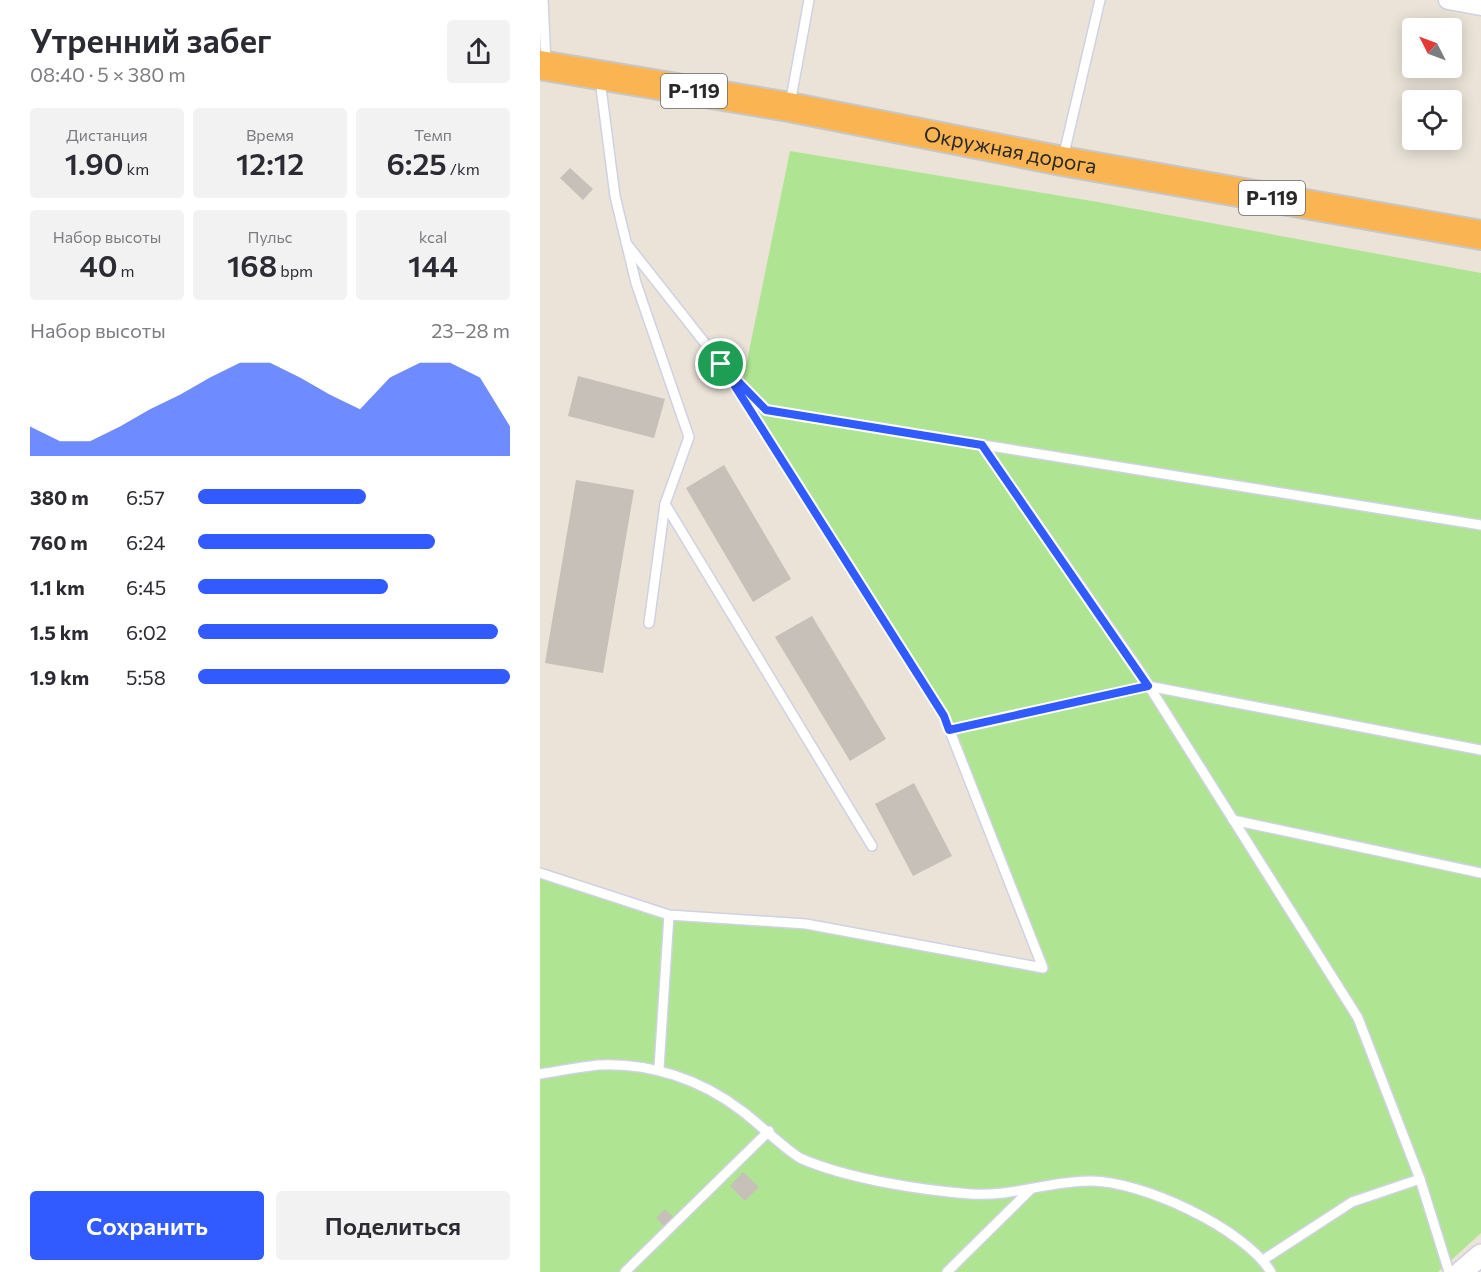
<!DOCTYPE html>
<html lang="ru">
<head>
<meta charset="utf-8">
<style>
  :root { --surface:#fff; --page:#f2f2f3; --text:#2b2b33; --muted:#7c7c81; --accent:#325bff }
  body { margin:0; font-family:Commissioner,sans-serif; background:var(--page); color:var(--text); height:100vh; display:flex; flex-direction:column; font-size:22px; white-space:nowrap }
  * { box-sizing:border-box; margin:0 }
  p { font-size:20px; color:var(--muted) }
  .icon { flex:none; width:33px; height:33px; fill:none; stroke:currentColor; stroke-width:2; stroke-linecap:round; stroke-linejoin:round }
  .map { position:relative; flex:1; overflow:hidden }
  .side { display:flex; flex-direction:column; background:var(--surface); width:540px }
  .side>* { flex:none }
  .needle { width:39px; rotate:312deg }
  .tools { position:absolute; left:862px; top:18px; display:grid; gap:12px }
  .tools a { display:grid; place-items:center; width:60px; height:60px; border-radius:6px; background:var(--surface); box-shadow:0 3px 15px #0003; font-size:30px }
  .pin { position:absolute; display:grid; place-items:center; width:51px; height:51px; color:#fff; margin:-26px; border:3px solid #fff; border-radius:50%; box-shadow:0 2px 6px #0007 }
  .round { display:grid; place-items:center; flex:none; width:63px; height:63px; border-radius:6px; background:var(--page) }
  .summary { display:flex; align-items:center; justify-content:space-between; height:102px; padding:0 30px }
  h1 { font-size:33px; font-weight:600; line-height:45px }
  .metrics { display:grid; grid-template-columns:repeat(3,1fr); gap:9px; height:102px; padding:6px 30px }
  .metrics div { display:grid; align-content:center; border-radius:6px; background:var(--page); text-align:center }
  .metrics b { font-size:30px; font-weight:600 }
  .metrics small { font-size:16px; font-weight:400 }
  .metrics p { font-size:16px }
  .chart { height:168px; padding:12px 30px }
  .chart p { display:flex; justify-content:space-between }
  .chart svg { width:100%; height:108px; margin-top:6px; fill:var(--accent); opacity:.7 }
  .button { display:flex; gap:12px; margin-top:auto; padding:12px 30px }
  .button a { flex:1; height:69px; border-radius:6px; background:var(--accent); color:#fff; font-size:24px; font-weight:600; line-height:69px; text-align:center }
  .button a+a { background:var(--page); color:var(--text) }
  ul { padding:0 30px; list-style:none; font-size:20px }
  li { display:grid; grid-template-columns:96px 72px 1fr; align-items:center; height:45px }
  li i { height:15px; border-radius:8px; background:var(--accent) }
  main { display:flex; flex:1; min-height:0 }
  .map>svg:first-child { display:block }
</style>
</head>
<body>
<main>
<section class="side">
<div class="summary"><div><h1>Утренний забег</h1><p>08:40 · 5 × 380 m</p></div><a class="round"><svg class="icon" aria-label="share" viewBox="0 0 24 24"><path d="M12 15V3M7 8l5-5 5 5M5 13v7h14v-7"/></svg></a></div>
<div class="metrics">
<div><p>Дистанция</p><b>1.90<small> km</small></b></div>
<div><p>Время</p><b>12:12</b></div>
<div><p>Темп</p><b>6:25<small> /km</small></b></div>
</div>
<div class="metrics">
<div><p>Набор высоты</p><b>40<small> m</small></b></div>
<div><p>Пульс</p><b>168<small> bpm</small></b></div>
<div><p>kcal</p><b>144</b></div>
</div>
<div class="chart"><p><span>Набор высоты</span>23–28 m</p>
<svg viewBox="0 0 160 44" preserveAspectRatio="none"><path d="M0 44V32L10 38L20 38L30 32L40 25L50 19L60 12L70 6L80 6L90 12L100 19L110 25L120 12L130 6L140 6L150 12L160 32V44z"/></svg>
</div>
<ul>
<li><b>380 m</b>6:57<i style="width:54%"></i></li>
<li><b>760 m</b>6:24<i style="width:76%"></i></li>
<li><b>1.1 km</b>6:45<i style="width:61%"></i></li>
<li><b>1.5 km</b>6:02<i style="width:96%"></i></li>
<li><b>1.9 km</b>5:58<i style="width:100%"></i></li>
</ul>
<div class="button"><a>Сохранить</a><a>Поделиться</a></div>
</section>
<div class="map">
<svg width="941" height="1272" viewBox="0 0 941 1272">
  <rect width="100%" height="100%" fill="#ebe3d8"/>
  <path fill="#afe592" d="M 250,151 L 558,202 L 941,273 L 941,1233 L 898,1272 L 0,1272 L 0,873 L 129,915 L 266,924 L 502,968 L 404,716 L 200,395 Z"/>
  <g fill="#c6c0b8">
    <path d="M 30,168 L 53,189 L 43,200 L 20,178 Z"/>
    <path d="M 38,376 L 125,399 L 114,438 L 28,416 Z"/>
    <path d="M 184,465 L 251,579 L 213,602 L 146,488 Z"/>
    <path d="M 36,480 L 94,490 L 63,673 L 5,663 Z"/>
    <path d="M 272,616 L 346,739 L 310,761 L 235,637 Z"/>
    <path d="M 374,783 L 412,856 L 373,876 L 335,804 Z"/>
    <path d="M 203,1172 L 219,1187 L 205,1201 L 190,1186 Z"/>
    <path d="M 125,1209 L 135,1219 L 126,1228 L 116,1218 Z"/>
  </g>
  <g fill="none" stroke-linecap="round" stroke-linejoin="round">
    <g stroke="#ced2e2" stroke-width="12">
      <g id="service">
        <path d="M 3,0 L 6,63"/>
        <path d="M 60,80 L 75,196 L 96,283 L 149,437 L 125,504 L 109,623"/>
        <path d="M 250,104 L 269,0"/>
        <path d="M 523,158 L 560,0"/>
        <path d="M 86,243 L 183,366"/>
        <path d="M 193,376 L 226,410 L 941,525"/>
        <path d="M 442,445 L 597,667 L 818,1018 L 880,1179 L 909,1272"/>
        <path d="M 125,504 L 332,846"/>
        <path d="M 409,730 L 608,686 L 941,750"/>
        <path d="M 693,820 L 941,873"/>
        <path d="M 0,873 L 129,915 L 266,924 L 503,968 L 404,716 L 181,364"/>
        <path d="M 119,1068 L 129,915"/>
        <path d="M 0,1074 C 19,1071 39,1067 58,1065 C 110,1062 162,1080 202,1111 C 216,1121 250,1154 262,1159 C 309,1179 380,1190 431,1194 C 471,1197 510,1181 549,1181 C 600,1180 704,1228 731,1272"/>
        <path d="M 723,1260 L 812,1202 L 880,1179"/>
        <path d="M 85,1272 L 229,1131"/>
        <path d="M 407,1272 L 490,1190"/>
      </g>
    </g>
    <g stroke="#ced2e2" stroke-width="21">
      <path id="minor" d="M 908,0 L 941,6"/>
    </g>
    <g stroke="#ced2e2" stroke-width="24">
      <path id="tertiary" d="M 921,1272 L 941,1255"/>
    </g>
    <g stroke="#c7c7c7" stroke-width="32">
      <g id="trunk">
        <path id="s1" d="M 0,65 L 249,107 L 522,161 L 941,235"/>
      </g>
    </g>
    <use href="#service" stroke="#fff" stroke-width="9"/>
    <use href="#minor" stroke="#fff" stroke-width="18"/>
    <use href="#tertiary" stroke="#fff" stroke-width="21"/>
    <use href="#trunk" stroke="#fab451" stroke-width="28"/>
  </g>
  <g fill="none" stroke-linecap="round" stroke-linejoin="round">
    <g stroke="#fff" stroke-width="12">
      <path id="route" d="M 181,364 L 226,410 L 442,445 L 608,686 L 409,730 L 404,716 Z"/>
    </g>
    <use href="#route" stroke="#325bff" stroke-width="8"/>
  </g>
  <g text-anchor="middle" stroke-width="5" stroke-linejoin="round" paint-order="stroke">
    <g fill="#fff" stroke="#686868" stroke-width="1.5">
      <rect x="121" y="74" width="66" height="34" rx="4.5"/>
      <rect x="699" y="181" width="66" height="34" rx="4.5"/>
    </g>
    <g font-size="20" font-weight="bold" fill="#282828">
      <text x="154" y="98">Р-119</text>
      <text x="732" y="205">Р-119</text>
    </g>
    <g font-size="21" fill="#282828" stroke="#fff">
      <text dy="7" stroke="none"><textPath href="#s1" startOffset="478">Окружная дорога</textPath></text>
    </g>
  </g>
</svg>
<div class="tools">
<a><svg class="needle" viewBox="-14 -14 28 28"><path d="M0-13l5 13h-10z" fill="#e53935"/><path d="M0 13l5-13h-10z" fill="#7c7c81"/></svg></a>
<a><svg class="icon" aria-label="locate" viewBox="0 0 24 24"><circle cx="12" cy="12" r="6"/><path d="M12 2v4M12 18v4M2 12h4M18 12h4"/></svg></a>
</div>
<div class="pin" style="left:181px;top:364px;background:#1e9e55"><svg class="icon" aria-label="arrive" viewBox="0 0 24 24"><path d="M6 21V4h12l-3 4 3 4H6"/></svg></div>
</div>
</main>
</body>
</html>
